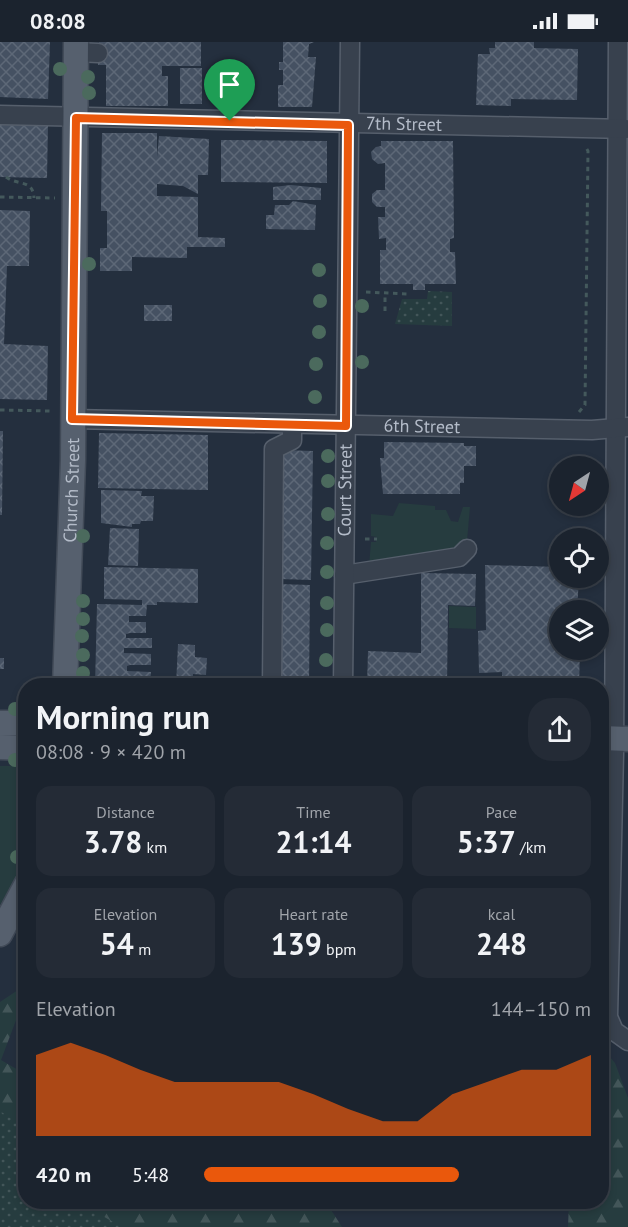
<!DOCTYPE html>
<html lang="en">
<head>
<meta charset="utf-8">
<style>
  :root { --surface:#1b232e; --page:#242b36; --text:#f1f3f6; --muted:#a0a4aa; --line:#39404a; --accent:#ea580c }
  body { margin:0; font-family:"PT Sans",sans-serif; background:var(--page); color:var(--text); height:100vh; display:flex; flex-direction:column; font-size:22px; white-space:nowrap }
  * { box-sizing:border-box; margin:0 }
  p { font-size:20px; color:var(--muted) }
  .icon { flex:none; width:33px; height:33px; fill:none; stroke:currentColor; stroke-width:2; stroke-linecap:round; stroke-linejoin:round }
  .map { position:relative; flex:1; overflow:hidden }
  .sheet { position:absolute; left:18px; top:636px; width:591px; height:531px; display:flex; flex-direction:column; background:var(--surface); border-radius:24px; box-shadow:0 3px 9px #0003,0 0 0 2px var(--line) }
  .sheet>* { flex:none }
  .needle { width:39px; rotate:216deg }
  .controls { position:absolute; left:549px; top:414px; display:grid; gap:12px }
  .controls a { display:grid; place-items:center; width:60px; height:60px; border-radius:50%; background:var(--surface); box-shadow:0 3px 9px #0003,0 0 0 2px var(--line); font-size:30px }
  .pin { position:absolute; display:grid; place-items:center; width:51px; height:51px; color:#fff; margin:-62px -26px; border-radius:50% 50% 50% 0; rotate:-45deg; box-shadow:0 0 6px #0007 }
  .pin .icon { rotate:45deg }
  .round { display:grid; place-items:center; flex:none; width:63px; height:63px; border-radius:24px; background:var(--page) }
  .head { display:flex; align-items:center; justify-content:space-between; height:102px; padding:0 18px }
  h1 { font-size:33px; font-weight:700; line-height:45px }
  .metrics { display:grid; grid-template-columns:repeat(3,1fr); gap:9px; height:102px; padding:6px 18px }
  .metrics div { display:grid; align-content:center; border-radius:15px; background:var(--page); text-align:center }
  .metrics b { font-size:30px; font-weight:700 }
  .metrics small { font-size:16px; font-weight:400 }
  .metrics p { font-size:16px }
  .chart { height:168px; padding:12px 18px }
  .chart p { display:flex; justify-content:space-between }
  .chart svg { width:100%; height:108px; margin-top:6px; fill:var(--accent); opacity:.7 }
  ul { padding:0 18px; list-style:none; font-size:20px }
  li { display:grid; grid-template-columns:96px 72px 1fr; align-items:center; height:45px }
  li i { height:15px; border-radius:8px; background:var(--accent) }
  .status { display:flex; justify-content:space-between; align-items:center; height:42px; padding:0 30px; background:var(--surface); direction:ltr }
  .status svg { height:16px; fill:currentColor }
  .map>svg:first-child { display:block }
</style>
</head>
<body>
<div class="status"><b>08:08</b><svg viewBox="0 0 49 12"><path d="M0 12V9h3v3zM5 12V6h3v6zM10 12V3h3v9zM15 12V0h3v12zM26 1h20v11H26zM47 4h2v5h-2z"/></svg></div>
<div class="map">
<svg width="628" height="1185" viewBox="0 0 628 1185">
  <defs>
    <pattern id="forest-firs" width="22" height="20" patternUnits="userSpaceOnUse" patternTransform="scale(1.5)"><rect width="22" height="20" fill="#263c3f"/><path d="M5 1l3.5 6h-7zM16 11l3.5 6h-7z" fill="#435659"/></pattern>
    <pattern id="park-dots" width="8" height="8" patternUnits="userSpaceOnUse" patternTransform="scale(1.5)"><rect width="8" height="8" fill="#263c3f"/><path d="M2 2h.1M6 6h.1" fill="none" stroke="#435659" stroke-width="1.8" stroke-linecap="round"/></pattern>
    <pattern id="building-cross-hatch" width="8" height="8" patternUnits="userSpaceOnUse" patternTransform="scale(1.5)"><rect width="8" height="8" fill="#455162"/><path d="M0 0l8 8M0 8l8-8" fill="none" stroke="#5d6877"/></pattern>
  </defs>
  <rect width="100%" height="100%" fill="#242f3e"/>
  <g fill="#263c3f">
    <path d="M 399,461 L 435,464 L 435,468 L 446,468 L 451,479 L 458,480 L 463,465 L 470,465 L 466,511 L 369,524 L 371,500 L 376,500 L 377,495 L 371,494 L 371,472 L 393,474 Z"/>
    <path d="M 449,564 L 476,565 L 476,587 L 449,586 Z"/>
    <path d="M 0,724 L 25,724 L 25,821 L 0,863 Z"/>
  </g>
  <g fill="url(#forest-firs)">
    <path d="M 24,944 L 24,957 L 1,1018 L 25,1032 L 26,1160 L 326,1160 L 342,1185 L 0,1185 L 0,960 Z"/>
    <path d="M 602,1006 L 615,1021 L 628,1056 L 628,1185 L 568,1185 L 569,1160 L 602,1160 Z"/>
  </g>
  <g fill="url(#park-dots)">
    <path d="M 428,249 L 452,250 L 452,284 L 395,282 L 402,257 L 427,257 Z"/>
    <path d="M 0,1069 L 25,1086 L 26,1160 L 83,1160 L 85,1164 L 122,1185 L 0,1185 Z"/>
  </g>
  <g fill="url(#building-cross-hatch)">
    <path d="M 0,0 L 50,0 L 48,57 L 0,55 Z"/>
    <path d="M 99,0 L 201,0 L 201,24 L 162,24 L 162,34 L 168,34 L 168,64 L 106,64 L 106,23 L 98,23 Z"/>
    <path d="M 283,0 L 314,0 L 309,2 L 308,15 L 316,15 L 312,65 L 278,65 L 278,43 L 283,43 L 283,28 L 279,28 L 279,20 L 283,20 Z"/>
    <path d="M 495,0 L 534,0 L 534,6 L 578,7 L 577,58 L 511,57 L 511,64 L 476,63 L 478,12 L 490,12 L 489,6 L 495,6 Z"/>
    <rect x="180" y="26" width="22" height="36"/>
    <path d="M 0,83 L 48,84 L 47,136 L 0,135 Z"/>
    <path d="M 102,91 L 157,91 L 157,115 L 159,94 L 209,97 L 208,133 L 198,133 L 198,152 L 183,144 L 157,142 L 157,154 L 198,155 L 198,195 L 225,196 L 225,205 L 187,205 L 187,216 L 132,215 L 132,229 L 100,229 L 100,206 L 107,206 L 107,169 L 101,169 Z"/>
    <path d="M 221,98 L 327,99 L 327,141 L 221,140 Z"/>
    <path d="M 381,99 L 453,99 L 454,196 L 450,197 L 450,210 L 455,210 L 456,242 L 425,242 L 425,248 L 413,248 L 413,242 L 380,242 L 380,208 L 386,208 L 386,196 L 379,197 L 378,175 L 385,175 L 385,165 L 377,165 L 372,160 L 372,152 L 377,148 L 385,148 L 385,121 L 378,122 L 372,117 L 371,110 L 376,105 L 381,104 Z"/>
    <path d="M 291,143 L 321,146 L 321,158 L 273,158 L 273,145 Z"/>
    <path d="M 293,159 L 316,163 L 315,188 L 266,187 L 266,173 L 274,173 L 275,163 L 289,163 Z"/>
    <path d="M 0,168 L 30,169 L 29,224 L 7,224 L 4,302 L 48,304 L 47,358 L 0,357 Z"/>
    <rect x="144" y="263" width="28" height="16"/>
    <path d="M 0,389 L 3,389 L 2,473 L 0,473 Z"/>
    <path d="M 99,391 L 208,393 L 208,448 L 98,446 Z"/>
    <path d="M 384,400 L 464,401 L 464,404 L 476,404 L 476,424 L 464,424 L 464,441 L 460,441 L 460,452 L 383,452 L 380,416 L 384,416 Z"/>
    <path d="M 281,408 L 313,409 L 311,538 L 279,537 Z"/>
    <path d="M 101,448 L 142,449 L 141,454 L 154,454 L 153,479 L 141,479 L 140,482 L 132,482 L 132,485 L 101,481 Z"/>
    <path d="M 110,486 L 139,487 L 138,524 L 108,523 Z"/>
    <path d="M 485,523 L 560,525 L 560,536 L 579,536 L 577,568 L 560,568 L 560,608 L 580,608 L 579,644 L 502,644 L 502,630 L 479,631 L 478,589 L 486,588 Z"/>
    <path d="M 104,525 L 198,527 L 198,561 L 157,560 L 157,563 L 147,563 L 146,574 L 129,574 L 129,580 L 146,580 L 146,591 L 130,591 L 126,592 L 126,596 L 152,596 L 152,606 L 124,606 L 124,611 L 151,612 L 151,623 L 130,623 L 127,624 L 127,629 L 151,630 L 150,640 L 128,639 L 128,644 L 95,644 L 97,562 L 142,563 L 142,558 L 104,557 Z"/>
    <path d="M 421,531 L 476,532 L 475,564 L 448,563 L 447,644 L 367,644 L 368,609 L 421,611 Z"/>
    <path d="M 279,542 L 310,543 L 309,644 L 277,644 Z"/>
    <path d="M 178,602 L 195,603 L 195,615 L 207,616 L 206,633 L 193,632 L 192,644 L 176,644 Z"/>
    <rect x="0" y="616" width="4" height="11"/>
  </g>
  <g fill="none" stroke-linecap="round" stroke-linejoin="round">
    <g stroke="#565f6c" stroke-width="21">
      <g id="minor">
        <path d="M 618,0 L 614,712 L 608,975 L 614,989 L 628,999"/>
        <path d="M 76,10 L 98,11"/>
        <path id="s1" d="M 0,73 L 626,87"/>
        <path id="s2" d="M 72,377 L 592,388 L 628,385"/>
        <path d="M 344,533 L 459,515 L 467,507"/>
        <path d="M 272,644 L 274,407 L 292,398 L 292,382"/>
        <path id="s3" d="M 343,644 L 350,0"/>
      </g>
    </g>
    <g stroke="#414a57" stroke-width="27">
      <g id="major">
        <path id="s4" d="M 65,644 L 73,418 L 76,0"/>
        <path d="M 0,681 L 26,681"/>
        <path d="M 602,696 L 628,697"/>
        <path d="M 0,705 L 26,706"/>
        <path d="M 0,892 L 26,843"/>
      </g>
    </g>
    <g stroke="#44595c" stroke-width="3" stroke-dasharray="4.5 4.5" stroke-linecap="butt">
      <path d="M 6,135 C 18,144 33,137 34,156"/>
      <path d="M 0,155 L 55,156"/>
      <path d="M 366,250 L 409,252"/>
      <path d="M 385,269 L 385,252"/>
      <path d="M 0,368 L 51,369"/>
      <path d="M 579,370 L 585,363 L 588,109 L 585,104"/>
      <path d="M 365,497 L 377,497"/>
    </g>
    <use href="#minor" stroke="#38414e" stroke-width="18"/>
    <use href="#major" stroke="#56606e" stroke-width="24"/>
  </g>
  <g fill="#4b6a5d">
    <circle cx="60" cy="27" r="7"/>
    <circle cx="88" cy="35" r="7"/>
    <circle cx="89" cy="51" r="7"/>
    <circle cx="89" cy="222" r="7"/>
    <circle cx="319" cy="228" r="7"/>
    <circle cx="320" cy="259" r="7"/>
    <circle cx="362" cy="264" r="7"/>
    <circle cx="319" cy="290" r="7"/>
    <circle cx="362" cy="320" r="7"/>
    <circle cx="316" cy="322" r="7"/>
    <circle cx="315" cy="355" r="7"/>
    <circle cx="328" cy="414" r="7"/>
    <circle cx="328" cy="439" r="7"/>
    <circle cx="328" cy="472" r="7"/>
    <circle cx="83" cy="494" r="7"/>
    <circle cx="327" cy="501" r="7"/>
    <circle cx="327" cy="530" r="7"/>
    <circle cx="83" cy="559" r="7"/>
    <circle cx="327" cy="561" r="7"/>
    <circle cx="83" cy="577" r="7"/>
    <circle cx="327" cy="588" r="7"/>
    <circle cx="82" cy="594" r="7"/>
    <circle cx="83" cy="613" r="7"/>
    <circle cx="326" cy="618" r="7"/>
    <circle cx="83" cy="631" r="7"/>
    <circle cx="15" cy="667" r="7"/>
    <circle cx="15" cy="718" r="7"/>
    <circle cx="17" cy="815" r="7"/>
  </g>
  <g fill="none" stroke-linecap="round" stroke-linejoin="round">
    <g stroke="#fff" stroke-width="12">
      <path id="route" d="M 76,76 L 348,83 L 346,384 L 72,377 Z"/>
    </g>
    <use href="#route" stroke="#ea580c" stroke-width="8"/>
  </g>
  <g text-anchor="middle" stroke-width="5" stroke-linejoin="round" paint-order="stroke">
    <g font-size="18" fill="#b4bcc9" stroke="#1d2633">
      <text dy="6" stroke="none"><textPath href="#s1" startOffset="404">7th Street</textPath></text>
      <text dy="6" stroke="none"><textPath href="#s2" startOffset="350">6th Street</textPath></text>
      <text dy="6" stroke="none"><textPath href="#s4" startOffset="196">Church Street</textPath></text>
      <text dy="6" stroke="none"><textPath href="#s3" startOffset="196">Court Street</textPath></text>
    </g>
  </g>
</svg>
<div class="controls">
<a><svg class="needle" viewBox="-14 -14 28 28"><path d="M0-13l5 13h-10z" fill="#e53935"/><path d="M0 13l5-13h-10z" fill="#a0a4aa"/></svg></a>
<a><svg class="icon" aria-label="locate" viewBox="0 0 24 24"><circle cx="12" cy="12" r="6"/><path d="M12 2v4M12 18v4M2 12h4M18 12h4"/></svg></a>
<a><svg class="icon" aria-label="layers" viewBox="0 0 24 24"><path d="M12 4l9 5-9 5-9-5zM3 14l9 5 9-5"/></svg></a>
</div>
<div class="pin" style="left:230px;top:79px;background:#1e9e55"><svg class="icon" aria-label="arrive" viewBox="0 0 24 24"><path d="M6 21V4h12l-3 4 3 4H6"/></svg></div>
<section class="sheet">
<div class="head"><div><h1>Morning run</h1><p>08:08 · 9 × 420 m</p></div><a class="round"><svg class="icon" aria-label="share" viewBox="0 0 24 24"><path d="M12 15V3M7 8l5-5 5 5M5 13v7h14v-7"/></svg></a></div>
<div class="metrics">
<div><p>Distance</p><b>3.78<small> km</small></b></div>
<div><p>Time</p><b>21:14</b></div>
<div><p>Pace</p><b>5:37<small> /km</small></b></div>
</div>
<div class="metrics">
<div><p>Elevation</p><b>54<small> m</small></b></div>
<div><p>Heart rate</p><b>139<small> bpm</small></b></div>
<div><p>kcal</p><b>248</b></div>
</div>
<div class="chart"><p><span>Elevation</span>144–150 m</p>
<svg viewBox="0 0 160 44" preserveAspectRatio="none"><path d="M0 44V11L10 6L20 11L30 17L40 22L50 22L60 22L70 22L80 27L90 33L100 38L110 38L120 27L130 22L140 17L150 17L160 11V44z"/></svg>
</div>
<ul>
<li><b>420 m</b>5:48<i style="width:66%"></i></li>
</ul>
</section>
</div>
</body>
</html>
